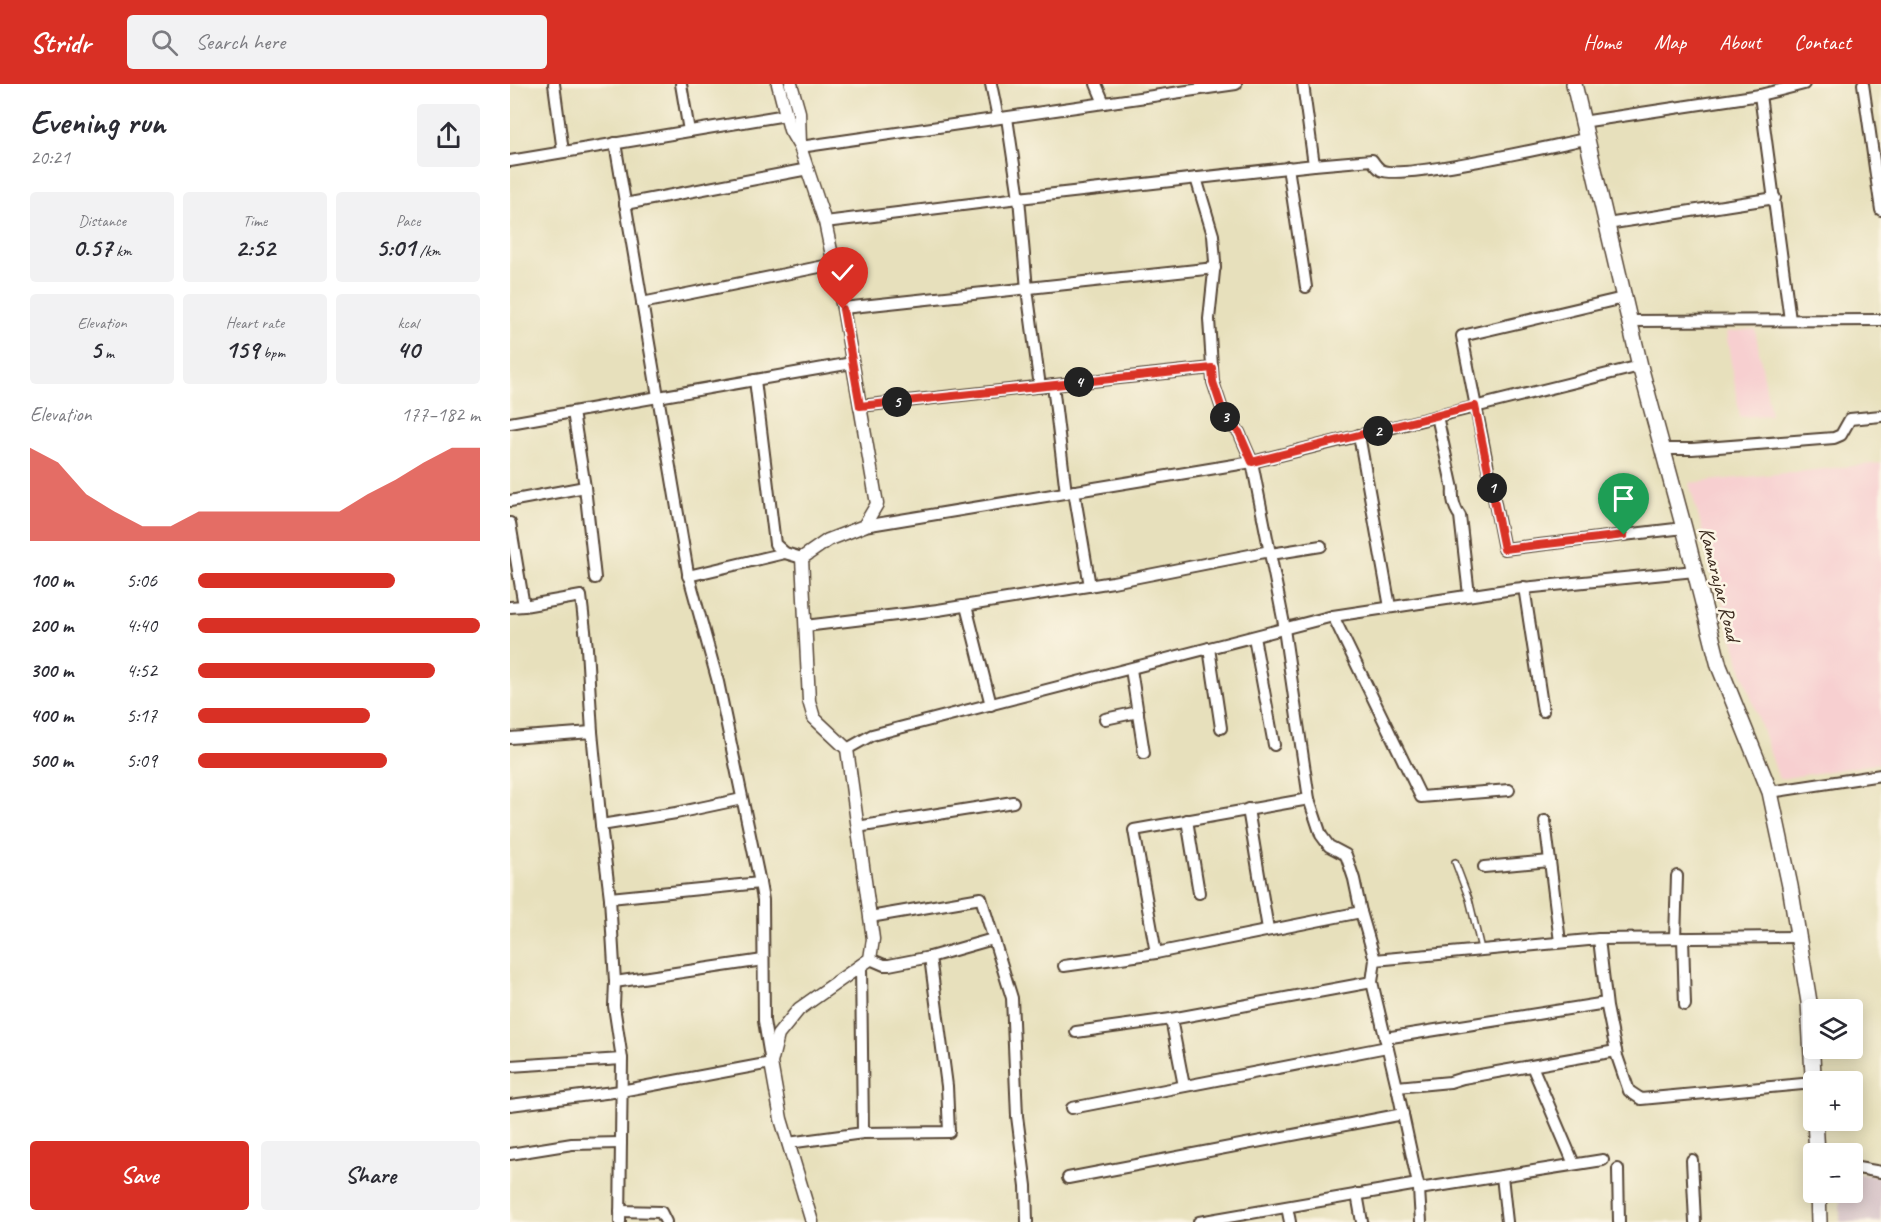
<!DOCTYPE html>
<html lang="en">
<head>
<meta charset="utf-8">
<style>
  :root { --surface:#fff; --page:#f2f2f3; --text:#2b2b33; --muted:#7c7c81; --accent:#d93025 }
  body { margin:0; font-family:Caveat,sans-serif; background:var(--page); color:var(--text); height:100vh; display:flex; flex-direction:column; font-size:22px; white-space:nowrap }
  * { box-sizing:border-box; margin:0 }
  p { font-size:20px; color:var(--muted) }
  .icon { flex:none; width:33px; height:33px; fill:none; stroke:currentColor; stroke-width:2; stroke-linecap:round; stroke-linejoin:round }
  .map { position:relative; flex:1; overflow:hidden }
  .drawer { display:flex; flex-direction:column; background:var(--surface); width:510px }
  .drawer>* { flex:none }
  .buttons { position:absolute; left:1293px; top:915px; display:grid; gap:12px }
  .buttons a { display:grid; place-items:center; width:60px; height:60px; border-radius:6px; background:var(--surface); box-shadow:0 3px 15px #0003; font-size:30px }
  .pin { position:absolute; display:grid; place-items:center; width:51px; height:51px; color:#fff; margin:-62px -26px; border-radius:50% 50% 50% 0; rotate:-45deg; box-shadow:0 0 6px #0007 }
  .pin .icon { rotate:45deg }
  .km { position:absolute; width:30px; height:30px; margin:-15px; border-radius:50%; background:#222; color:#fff; font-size:16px; line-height:30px; text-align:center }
  .round { display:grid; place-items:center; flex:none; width:63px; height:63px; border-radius:6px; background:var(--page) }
  .head { display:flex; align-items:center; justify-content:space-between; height:102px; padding:0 30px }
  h1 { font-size:33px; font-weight:700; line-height:45px }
  .metrics { display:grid; grid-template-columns:repeat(3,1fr); gap:9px; height:102px; padding:6px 30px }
  .metrics div { display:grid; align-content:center; border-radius:6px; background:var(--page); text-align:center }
  .metrics b { font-size:26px; font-weight:700 }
  .metrics small { font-size:16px; font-weight:400 }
  .metrics p { font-size:16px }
  .chart { height:168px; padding:12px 30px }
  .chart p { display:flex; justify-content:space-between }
  .chart svg { width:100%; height:108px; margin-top:6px; fill:var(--accent); opacity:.7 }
  .action { display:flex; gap:12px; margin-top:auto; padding:12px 30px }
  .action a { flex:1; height:69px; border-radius:6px; background:var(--accent); color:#fff; font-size:24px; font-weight:700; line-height:69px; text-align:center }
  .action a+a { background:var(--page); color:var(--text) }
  ul { padding:0 30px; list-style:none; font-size:20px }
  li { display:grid; grid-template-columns:96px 72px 1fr; align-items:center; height:45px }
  li i { height:15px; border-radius:8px; background:var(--accent) }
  header { display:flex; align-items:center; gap:36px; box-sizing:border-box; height:84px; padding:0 30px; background:var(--accent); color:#fff }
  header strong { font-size:28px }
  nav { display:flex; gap:33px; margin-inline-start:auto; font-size:21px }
  .search { width:420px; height:54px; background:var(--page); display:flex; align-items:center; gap:15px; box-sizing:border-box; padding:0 21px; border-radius:6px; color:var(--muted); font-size:22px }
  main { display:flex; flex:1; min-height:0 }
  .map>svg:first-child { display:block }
</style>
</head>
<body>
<header>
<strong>Stridr</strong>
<div class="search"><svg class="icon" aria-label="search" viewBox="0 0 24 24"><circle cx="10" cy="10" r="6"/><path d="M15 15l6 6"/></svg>Search here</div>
<nav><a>Home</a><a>Map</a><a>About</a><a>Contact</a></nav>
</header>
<main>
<section class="drawer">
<div class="head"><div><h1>Evening run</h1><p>20:21</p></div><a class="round"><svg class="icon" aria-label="share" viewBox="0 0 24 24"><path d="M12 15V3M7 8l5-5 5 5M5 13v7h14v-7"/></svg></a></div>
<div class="metrics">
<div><p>Distance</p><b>0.57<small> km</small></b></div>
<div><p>Time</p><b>2:52</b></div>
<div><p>Pace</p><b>5:01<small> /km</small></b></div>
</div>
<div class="metrics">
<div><p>Elevation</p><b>5<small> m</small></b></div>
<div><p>Heart rate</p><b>159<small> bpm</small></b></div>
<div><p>kcal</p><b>40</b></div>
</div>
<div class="chart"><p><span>Elevation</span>177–182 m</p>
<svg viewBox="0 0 160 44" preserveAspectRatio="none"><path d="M0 44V6L10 12L20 25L30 32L40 38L50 38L60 32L70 32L80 32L90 32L100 32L110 32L120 25L130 19L140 12L150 6L160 6V44z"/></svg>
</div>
<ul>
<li><b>100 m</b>5:06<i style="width:70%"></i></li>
<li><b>200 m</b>4:40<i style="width:100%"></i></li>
<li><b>300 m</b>4:52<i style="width:84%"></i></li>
<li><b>400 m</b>5:17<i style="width:61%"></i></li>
<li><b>500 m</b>5:09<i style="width:67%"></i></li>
</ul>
<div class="action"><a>Save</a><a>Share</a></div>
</section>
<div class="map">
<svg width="1371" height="1138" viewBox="0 0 1371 1138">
  <rect width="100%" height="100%" fill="#fcf5e5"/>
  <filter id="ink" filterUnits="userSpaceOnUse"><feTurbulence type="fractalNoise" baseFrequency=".0167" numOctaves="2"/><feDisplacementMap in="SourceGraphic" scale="12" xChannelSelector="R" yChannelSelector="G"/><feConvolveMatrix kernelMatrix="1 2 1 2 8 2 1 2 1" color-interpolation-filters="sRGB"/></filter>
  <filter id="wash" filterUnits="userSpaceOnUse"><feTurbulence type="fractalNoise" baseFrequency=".008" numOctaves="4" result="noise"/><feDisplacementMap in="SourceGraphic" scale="24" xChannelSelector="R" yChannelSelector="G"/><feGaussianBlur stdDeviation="1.35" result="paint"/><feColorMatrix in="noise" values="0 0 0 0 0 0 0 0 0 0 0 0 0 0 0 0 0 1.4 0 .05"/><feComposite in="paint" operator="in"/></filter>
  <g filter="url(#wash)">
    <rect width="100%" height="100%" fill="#e7e0bc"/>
    <g fill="#f7cfd0">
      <path d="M 1245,245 L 1261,331 L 1230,333 L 1216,248 Z"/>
      <path d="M 1371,379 L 1371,679 L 1269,695 L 1231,584 L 1179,399 Z"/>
    </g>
    <path fill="#d2bdc5" d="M 1343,1089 L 1371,1093 L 1371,1138 L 1330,1138 L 1330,1109 L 1342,1108 Z"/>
  </g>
  <g filter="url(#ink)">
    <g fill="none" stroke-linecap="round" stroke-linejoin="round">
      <g stroke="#554536" stroke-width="8">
        <path id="service" d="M 945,778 L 959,815 L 971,865"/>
      </g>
      <g stroke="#554536" stroke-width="14">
        <g id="minor">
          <path d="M 44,0 L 53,68"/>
          <path d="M 171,0 L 179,47"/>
          <path d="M 481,0 L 488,34"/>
          <path d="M 586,0 L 594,19"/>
          <path d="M 1353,0 L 1371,126"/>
          <path d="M 1250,11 L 1280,236"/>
          <path d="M 497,34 L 509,114 L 517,205 L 530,303"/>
          <path d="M 1072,38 L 1250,11 L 1294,0"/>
          <path d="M 290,63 L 726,0"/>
          <path d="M 0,77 L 276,31"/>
          <path d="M 804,81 L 862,76 C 864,79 868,84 871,86 C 891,97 1046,61 1075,55"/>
          <path d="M 778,83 L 796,203"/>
          <path d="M 686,94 L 703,151 L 705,178 L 699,235 L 703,298 L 716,337 L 729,348 L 742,378 L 775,545"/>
          <path d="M 115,120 L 298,85"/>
          <path d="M 315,138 L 509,114 L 804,81 L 793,0"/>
          <path d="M 1097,140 L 1265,114"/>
          <path d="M 1113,214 L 952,252 L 994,465 L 1174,444"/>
          <path d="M 132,219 L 324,180"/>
          <path d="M 333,224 L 705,184"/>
          <path d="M 1119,237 L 1371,236"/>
          <path d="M 245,296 L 265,460 L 275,469 L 292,474"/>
          <path d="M 543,301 L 556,409"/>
          <path d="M 350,322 L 702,284"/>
          <path d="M 63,328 L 75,403"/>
          <path d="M 927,332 L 943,405 C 942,415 944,424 950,432 L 959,511"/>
          <path d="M 0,339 L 342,279"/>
          <path d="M 849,351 L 880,523"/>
          <path d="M 1153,365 L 1182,365 L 1324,354 L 1331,351 L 1340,335 L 1371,332"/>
          <path d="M 564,407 L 580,502"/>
          <path d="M 0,417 L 75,403 L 85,494"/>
          <path d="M 0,439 L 14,522 L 71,512 L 77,564 L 82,648"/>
          <path d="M 354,442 L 742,378 L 1130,282"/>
          <path d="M 761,470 L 811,462"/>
          <path d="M 178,492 L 275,469"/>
          <path d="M 1014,503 L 1033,627"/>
          <path d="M 456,522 L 481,621"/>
          <path d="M 0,523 L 14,522"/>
          <path d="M 823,532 L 911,713 L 999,706"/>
          <path d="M 295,542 L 428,526 L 603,498 L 760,467"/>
          <path d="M 774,545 L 799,715 L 811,751 L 819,762 L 836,771 L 844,795 L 851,828"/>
          <path d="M 744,553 L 764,661"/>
          <path d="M 699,564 L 711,644"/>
          <path d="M 621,585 L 634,669"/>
          <path d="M 595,635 L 628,628"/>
          <path d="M 0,654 L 82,648 L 91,741"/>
          <path d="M 337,665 L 362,651 L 823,532 L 1003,505 L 1185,487"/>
          <path d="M 1260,708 L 1371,691"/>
          <path d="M 738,725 L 758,845"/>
          <path d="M 677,736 L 689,809"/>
          <path d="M 1035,737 L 1050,858"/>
          <path d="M 347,743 L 503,718"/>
          <path d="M 974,783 L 1040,777"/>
          <path d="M 100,814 L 250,799"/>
          <path d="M 360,833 L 471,814 L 502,914 L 507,1032 L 516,1102 L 517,1138"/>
          <path d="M 1289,853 L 1089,855 L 1097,923 L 1107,972 L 1119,1007 L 1131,1015 L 1303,999"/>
          <path d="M 1165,854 L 1167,792"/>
          <path d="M 1173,854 L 1175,921"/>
          <path d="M 646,869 L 624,746 L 799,715"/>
          <path d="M 360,875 L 374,881 L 379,881 L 420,873"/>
          <path d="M 865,876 L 1089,855"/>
          <path d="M 554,882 L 646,869 L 851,828 L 865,876 L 862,898 L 887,1003"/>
          <path d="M 105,898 L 100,814 L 91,741 L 166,729 L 232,715"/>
          <path d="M 661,935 L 674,1002"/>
          <path d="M 566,948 L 661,935 L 862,898"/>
          <path d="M 875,954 L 1096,919"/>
          <path d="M 0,982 L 112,975"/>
          <path d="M 1022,982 L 1064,1080"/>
          <path d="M 0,1021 L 111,1007 L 261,979 L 254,937 L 253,816 L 250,799 L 208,598 L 178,489 L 105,59"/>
          <path d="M 562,1024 L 877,963"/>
          <path d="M 353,1049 L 439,1048 L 437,1002 L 420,873 L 483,855"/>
          <path d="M 278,1059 L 353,1049 L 351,881"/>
          <path d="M 0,1070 L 62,1060 L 111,1059"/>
          <path d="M 1182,1076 L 1185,1138"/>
          <path d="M 1342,1083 L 1371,1088"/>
          <path d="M 1108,1085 L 1109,1138"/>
          <path d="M 992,1092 L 997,1138"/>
          <path d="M 558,1094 L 893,1030"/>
          <path d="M 909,1105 L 1093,1076"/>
          <path d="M 847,1110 L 852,1138"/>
          <path d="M 777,1123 L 780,1138"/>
          <path d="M 110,1127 L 151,1128 L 156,1138"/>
          <path d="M 110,1138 L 112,975 L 104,922 L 105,898 L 253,876"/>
          <path d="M 689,1138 L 908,1100"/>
          <path d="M 911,1138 L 909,1105 L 887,1003 L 940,998 L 953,994 L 1106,967"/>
        </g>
      </g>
      <g stroke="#554536" stroke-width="15">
        <g id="tertiary">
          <path d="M 268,0 L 280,46 L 290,63 L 315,138 L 333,224 L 367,420 L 354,442 L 318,456 L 292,474 L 299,617 L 304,634 L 337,665 L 363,855 L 360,875 L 289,925 L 268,951 L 261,979 L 271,1035 L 302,1138"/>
          <path d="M 281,0 L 289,28 L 290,61"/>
        </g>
      </g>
      <g stroke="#554536" stroke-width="18">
        <g id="secondary">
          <path d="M 1064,0 L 1130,282 L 1174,444 L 1209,582 L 1260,708 L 1280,802 L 1299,918 L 1304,1009"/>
          <path d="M 1305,1036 L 1307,1070"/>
          <path d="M 1308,1108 L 1309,1138"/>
        </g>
      </g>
      <use href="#service" stroke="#fff" stroke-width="5"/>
      <use href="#minor" stroke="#fff" stroke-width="10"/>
      <use href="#tertiary" stroke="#fff" stroke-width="12"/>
      <use href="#secondary" stroke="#fff" stroke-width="15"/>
    </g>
  </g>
  <g fill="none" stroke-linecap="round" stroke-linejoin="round" filter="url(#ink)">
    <g stroke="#fff" stroke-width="12">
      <path id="route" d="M 333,225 L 350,322 L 702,284 L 703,298 L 716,337 L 729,348 L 742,378 L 965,322 L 994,465 L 1114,451"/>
    </g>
    <use href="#route" stroke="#d93025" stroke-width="8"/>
  </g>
  <g text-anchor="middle" stroke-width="5" stroke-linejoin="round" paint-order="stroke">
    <g font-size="21" fill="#3b2a1e" stroke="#fcf5e5">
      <text transform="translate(1210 500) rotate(76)" y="7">Kamarajar Road</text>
    </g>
  </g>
</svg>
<div class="buttons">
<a><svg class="icon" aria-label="layers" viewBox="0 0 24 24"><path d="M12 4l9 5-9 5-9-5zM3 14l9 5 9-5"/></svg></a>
<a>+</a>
<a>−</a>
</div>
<div class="pin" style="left:1114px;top:451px;background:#1e9e55"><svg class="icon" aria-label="arrive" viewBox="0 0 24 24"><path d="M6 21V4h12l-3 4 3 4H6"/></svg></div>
<div class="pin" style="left:333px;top:225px;background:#d93025"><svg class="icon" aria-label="check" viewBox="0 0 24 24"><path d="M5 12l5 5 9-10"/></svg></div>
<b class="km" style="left:982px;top:404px">1</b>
<b class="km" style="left:868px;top:347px">2</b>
<b class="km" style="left:715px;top:333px">3</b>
<b class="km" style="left:569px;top:298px">4</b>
<b class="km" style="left:387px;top:318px">5</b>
</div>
</main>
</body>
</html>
